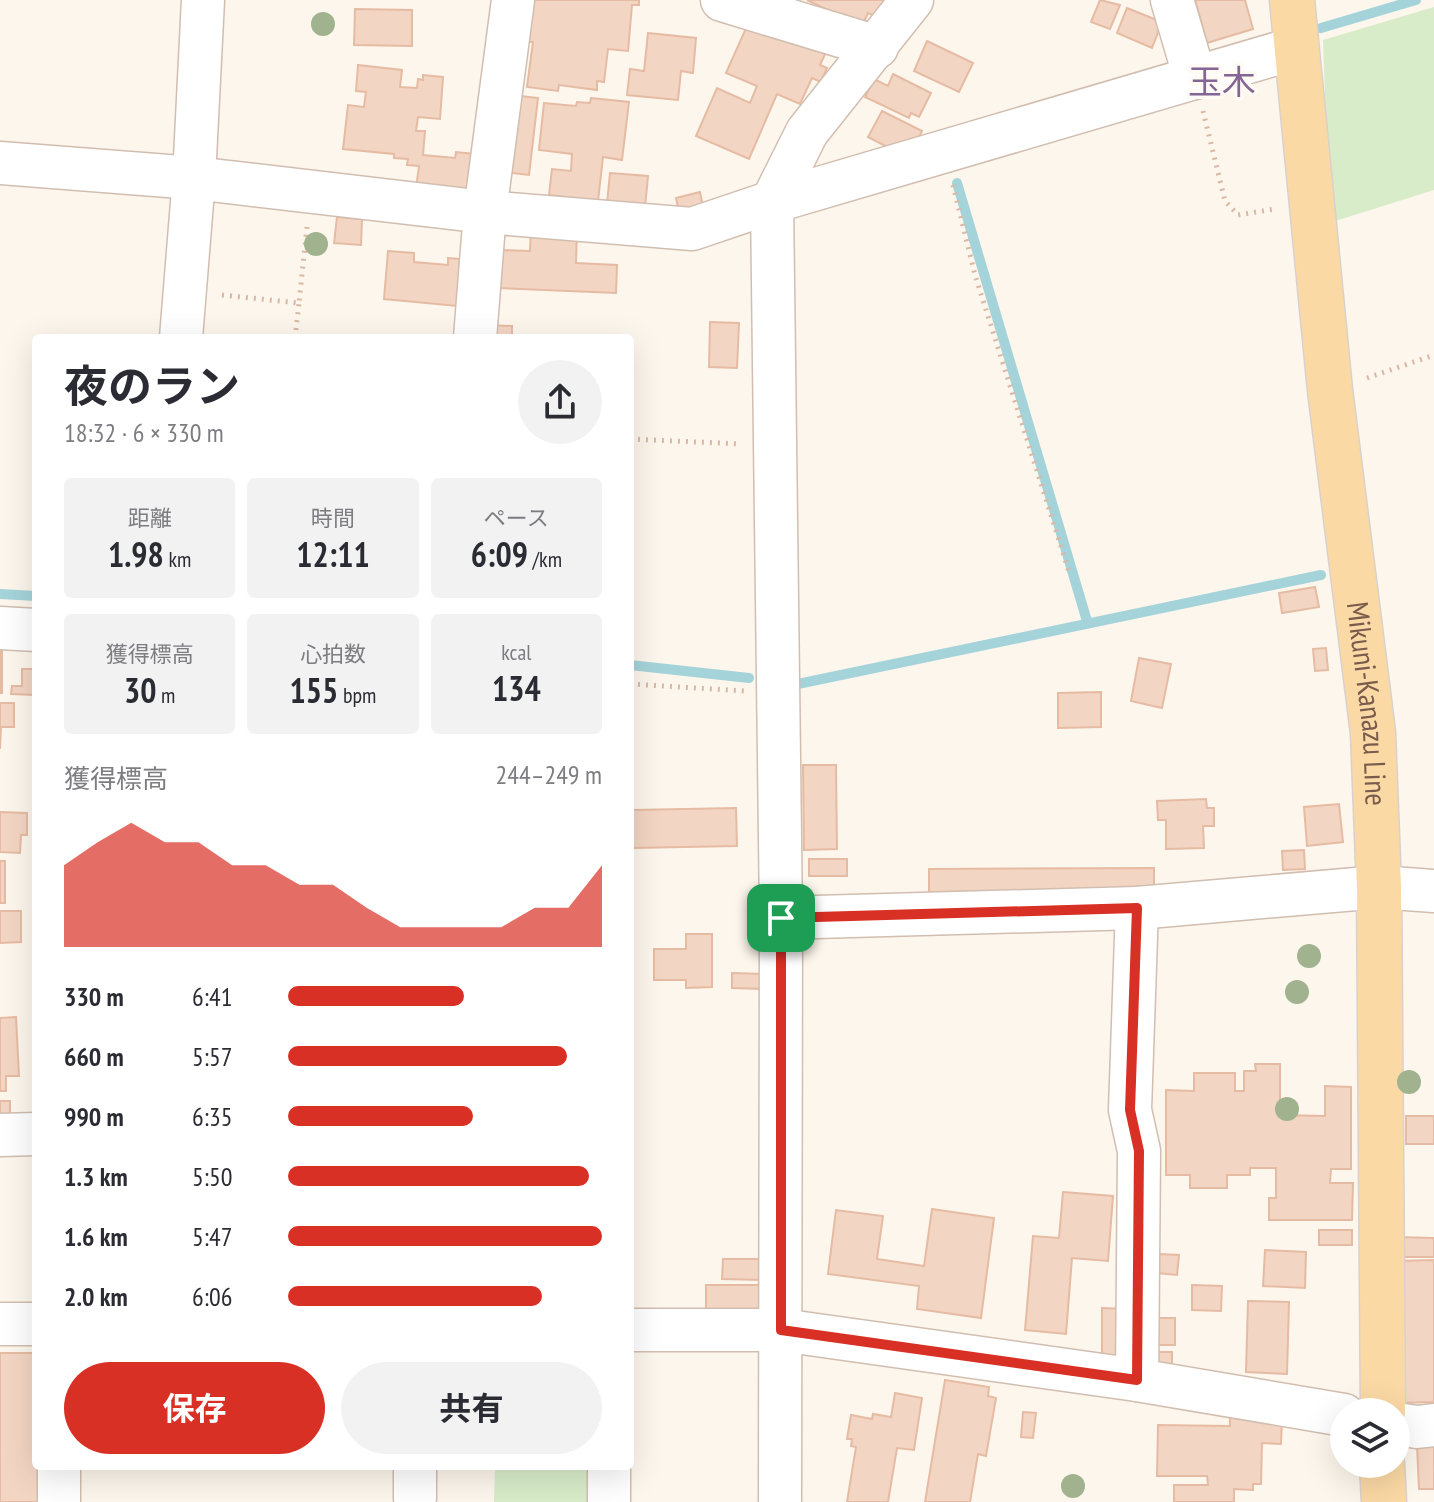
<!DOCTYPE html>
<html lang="ja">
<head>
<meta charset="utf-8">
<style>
  :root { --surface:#fff; --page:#f2f2f3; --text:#2b2b33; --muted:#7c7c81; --accent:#d93025 }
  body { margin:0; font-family:"PT Sans Narrow","Noto Sans JP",sans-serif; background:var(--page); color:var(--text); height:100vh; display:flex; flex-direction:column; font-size:30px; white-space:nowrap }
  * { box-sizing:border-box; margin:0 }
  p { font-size:26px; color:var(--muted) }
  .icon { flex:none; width:44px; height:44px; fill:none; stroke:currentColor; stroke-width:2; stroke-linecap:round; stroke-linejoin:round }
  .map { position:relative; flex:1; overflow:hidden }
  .details { position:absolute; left:32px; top:334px; width:602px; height:1136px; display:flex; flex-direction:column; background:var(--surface); border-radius:8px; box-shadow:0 8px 32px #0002 }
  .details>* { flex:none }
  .controls { position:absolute; left:1330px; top:1398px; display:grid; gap:16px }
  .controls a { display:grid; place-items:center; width:80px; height:80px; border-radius:50%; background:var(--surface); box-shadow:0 8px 32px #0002; font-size:40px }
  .pin { position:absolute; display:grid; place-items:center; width:68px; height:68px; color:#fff; margin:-34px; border-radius:16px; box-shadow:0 4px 12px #0006 }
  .round { display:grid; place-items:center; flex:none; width:84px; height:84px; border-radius:42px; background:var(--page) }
  .summary { display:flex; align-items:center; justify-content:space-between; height:136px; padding:0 32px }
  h1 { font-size:44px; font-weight:700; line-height:60px }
  .stats { display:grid; grid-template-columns:repeat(3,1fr); gap:12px; height:136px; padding:8px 32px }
  .stats div { display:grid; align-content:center; border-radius:8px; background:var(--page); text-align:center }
  .stats b { font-size:34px; font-weight:700 }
  .stats small { font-size:22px; font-weight:400 }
  .stats p { font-size:22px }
  .chart { height:224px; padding:16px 32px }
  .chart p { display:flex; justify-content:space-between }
  .chart svg { width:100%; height:144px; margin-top:8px; fill:var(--accent); opacity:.7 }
  .cta { display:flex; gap:16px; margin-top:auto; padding:16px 32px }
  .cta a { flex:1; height:92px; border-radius:48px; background:var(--accent); color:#fff; font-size:32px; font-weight:700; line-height:92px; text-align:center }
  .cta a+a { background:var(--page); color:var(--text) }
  ul { padding:0 32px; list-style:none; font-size:26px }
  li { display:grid; grid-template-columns:128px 96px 1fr; align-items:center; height:60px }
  li i { height:20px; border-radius:10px; background:var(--accent) }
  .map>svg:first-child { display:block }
</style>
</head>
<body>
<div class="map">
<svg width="1434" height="1502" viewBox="0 0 1434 1502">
  <rect width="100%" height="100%" fill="#fdf6ec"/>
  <g fill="#d8ecc9">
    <path d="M 1434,7 L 1434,190 L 1329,223 L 1323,40 Z"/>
    <path d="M 495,1466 L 589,1466 L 589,1502 L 494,1502 Z"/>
  </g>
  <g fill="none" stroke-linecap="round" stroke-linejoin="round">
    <g stroke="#a5d3da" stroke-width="10">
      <path d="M 1321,28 L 1416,0"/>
      <path d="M 957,183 L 1087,621"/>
      <path d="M 0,594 L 36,596"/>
      <path d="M 630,665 L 749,678"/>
      <path d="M 793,685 L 1321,575"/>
    </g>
  </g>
  <g fill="#f3d5c3" stroke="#e6bba3" stroke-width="2">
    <path d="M 531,0 L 639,0 L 639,5 L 632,5 L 628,51 L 608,49 L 604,82 L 597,81 L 597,90 L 559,85 L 558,91 L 527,87 L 533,42 L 526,42 Z"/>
    <path d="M 807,0 L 886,0 L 878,17 L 868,13 L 862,26 Z"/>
    <path d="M 1100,0 L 1120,5 L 1110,29 L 1091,22 Z"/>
    <path d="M 1195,0 L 1245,0 L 1253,29 L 1207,43 Z"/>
    <path d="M 1127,8 L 1162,22 L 1152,48 L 1117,33 Z"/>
    <path d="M 355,9 L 412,10 L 412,46 L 354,45 Z"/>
    <path d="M 751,17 L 827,50 L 820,65 L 827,68 L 821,82 L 812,78 L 800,104 L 777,94 L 749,159 L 696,136 L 717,88 L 750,103 L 757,86 L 726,73 Z"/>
    <path d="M 648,33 L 696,38 L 693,73 L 681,71 L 678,100 L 627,95 L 630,69 L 644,71 Z"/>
    <path d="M 927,41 L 973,63 L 959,92 L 914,71 Z"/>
    <path d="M 358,65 L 402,70 L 400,87 L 417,88 L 418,79 L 423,80 L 423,75 L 443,77 L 440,119 L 418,117 L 416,131 L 425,131 L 423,155 L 455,158 L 456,152 L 475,154 L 471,194 L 416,189 L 419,166 L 407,165 L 408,159 L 394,158 L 394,154 L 343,149 L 348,105 L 364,107 L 366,92 L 356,91 Z"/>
    <path d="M 893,74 L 931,93 L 919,117 L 911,113 L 909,118 L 865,97 L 874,79 L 888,86 Z"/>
    <path d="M 513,95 L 538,98 L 529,175 L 503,172 Z"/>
    <path d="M 591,98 L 629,102 L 622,160 L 603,157 L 598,201 L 549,195 L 552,169 L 571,171 L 572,154 L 539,150 L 544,103 L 576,106 L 577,102 L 590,103 Z"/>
    <path d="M 882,111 L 922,131 L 913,149 L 901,154 L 868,137 Z"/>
    <path d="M 610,173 L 648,176 L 645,208 L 607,204 Z"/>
    <path d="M 700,192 L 703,207 L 679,212 L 676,198 Z"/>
    <path d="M 337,217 L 362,219 L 361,245 L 334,243 Z"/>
    <path d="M 531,226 L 577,228 L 576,263 L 617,265 L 616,293 L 498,288 L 500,250 L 530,251 Z"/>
    <path d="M 388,251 L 414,253 L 414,262 L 448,265 L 448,258 L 472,260 L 468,307 L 384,299 Z"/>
    <path d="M 710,322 L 739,323 L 737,368 L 709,367 Z"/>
    <path d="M 488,325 L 512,326 L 512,338 L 487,338 Z"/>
    <path d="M 1315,587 L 1319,607 L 1282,613 L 1279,593 Z"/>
    <rect x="0" y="644" width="2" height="49"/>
    <path d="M 1326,648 L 1328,670 L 1315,671 L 1313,649 Z"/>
    <path d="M 1139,658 L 1171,664 L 1162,708 L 1131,701 Z"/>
    <path d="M 22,669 L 36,669 L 36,695 L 11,694 L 12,686 L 22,686 Z"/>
    <path d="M 1101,692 L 1101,727 L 1058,728 L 1058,693 Z"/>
    <path d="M 0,703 L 14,703 L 14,727 L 1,727 L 0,749 Z"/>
    <path d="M 803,765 L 836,765 L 837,849 L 804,850 Z"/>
    <path d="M 1206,799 L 1207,808 L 1214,808 L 1214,826 L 1203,826 L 1204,848 L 1166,849 L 1166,820 L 1158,820 L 1157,801 Z"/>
    <path d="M 1339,804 L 1343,842 L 1307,846 L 1304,807 Z"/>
    <path d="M 736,808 L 737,846 L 633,848 L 632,810 Z"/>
    <path d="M 0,812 L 27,813 L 27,835 L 21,835 L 20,853 L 0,852 Z"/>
    <path d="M 1304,850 L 1305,869 L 1283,870 L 1282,851 Z"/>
    <rect x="809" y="859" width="38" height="17"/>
    <rect x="0" y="861" width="5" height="42"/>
    <path d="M 1154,868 L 1154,891 L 929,892 L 929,869 Z"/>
    <path d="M 0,911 L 21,911 L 21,942 L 0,943 Z"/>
    <path d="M 686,934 L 712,934 L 712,987 L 686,988 L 686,980 L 654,980 L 654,949 L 686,949 Z"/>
    <path d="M 732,973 L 766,974 L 765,989 L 732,988 Z"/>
    <path d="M 16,1017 L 19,1076 L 6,1076 L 6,1091 L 0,1091 L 0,1018 Z"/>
    <path d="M 1255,1064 L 1280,1064 L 1280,1115 L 1325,1116 L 1325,1086 L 1351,1087 L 1351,1169 L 1331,1169 L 1330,1183 L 1353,1183 L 1352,1220 L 1269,1220 L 1269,1198 L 1276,1198 L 1276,1168 L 1250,1168 L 1250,1175 L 1227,1175 L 1227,1188 L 1190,1188 L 1190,1175 L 1166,1175 L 1166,1090 L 1194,1091 L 1194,1073 L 1235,1073 L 1235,1091 L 1244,1091 L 1244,1071 L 1256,1071 Z"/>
    <rect x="0" y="1101" width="10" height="19"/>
    <rect x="1406" y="1116" width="28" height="28"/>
    <path d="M 1063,1192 L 1113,1196 L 1108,1261 L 1072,1258 L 1066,1334 L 1025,1330 L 1033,1236 L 1059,1238 Z"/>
    <path d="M 932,1209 L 994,1218 L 981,1318 L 917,1309 L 919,1286 L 828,1274 L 836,1210 L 883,1216 L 877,1259 L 924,1266 Z"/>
    <rect x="1319" y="1230" width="33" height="15"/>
    <path d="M 1396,1237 L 1434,1238 L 1434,1257 L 1396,1257 Z"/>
    <path d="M 1265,1250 L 1306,1252 L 1305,1288 L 1263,1286 Z"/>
    <path d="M 1159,1254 L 1179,1255 L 1177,1275 L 1157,1273 Z"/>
    <path d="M 723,1259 L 762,1259 L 762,1280 L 722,1279 Z"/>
    <path d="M 1434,1260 L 1434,1402 L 1399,1403 L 1396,1261 Z"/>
    <path d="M 706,1285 L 760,1285 L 761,1321 L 706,1321 Z"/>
    <path d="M 1192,1285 L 1222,1286 L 1221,1311 L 1192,1310 Z"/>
    <path d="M 1248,1301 L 1289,1302 L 1287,1374 L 1246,1372 Z"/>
    <path d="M 1102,1308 L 1127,1309 L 1126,1363 L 1102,1363 Z"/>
    <rect x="1148" y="1318" width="27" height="27"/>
    <rect x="1148" y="1352" width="24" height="18"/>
    <path d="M 0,1353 L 36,1353 L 36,1466 L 42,1466 L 42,1502 L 0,1502 Z"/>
    <path d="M 945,1380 L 989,1387 L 988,1396 L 996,1398 L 986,1456 L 978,1454 L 970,1502 L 925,1502 Z"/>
    <path d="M 895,1393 L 922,1398 L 914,1450 L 897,1448 L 888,1502 L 847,1502 L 856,1447 L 851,1446 L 852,1439 L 847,1439 L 851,1415 L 872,1419 L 873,1414 L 891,1417 Z"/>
    <path d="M 1023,1412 L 1036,1413 L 1033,1438 L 1021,1437 Z"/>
    <path d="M 1230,1412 L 1282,1417 L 1281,1444 L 1262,1443 L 1261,1484 L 1253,1484 L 1253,1490 L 1234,1489 L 1234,1502 L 1174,1502 L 1174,1485 L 1208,1485 L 1207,1476 L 1157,1476 L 1158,1425 L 1230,1426 Z"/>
    <path d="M 1434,1444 L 1434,1489 L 1419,1489 L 1417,1445 Z"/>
  </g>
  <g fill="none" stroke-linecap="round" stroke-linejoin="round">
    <g stroke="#d1beb0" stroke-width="45">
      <g id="minor">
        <path d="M 722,0 L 877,47"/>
        <path d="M 1172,0 L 1195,78"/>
        <path d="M 0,163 L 194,178 L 485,212 L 692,229 L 772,202 L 1296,48"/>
        <path d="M 181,338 L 194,178 L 203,0"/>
        <path d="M 475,338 L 485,212 L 513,0"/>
        <path d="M 0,628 L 36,630"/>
        <path d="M 781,918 L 1137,908 L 1379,887 L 1434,891"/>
        <path d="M 0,1135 L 36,1134"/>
        <path d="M 0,1324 L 36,1324"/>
        <path d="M 630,1330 L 781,1330 L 1137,1380 L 1344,1415"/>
        <path d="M 1137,1380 L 1139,1151 L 1130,1110 L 1137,908"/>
        <path d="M 1396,1424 L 1417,1427 L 1434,1425"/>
        <path d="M 59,1466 L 59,1502"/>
        <path d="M 415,1498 L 415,1466"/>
        <path d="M 609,1502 L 609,1466"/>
        <path d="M 780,1502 L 781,918 L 772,202 L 807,132 L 912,0"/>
      </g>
    </g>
    <g stroke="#dad1cd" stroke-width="47">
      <g id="major">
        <path id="s1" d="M 1292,0 L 1330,390 L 1373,733 L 1379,887 L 1383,1412"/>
        <path d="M 1382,1464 L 1384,1502"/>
      </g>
    </g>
    <g stroke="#d9b8a5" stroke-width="5" stroke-dasharray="2 6" stroke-linecap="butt">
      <path d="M 1203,111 L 1225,201 L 1238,215 L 1275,209"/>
      <path d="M 953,185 L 975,275 L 1070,575"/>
      <path d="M 222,295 L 299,303 L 307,227"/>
      <path d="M 295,338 L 299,303"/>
      <path d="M 1367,378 L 1434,355"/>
      <path d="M 630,439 L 741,444"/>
      <path d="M 630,684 L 745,691"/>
    </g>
    <use href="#minor" stroke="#fff" stroke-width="42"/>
    <use href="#major" stroke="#fbd9a5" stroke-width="44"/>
  </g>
  <g fill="#a0b28e">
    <circle cx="323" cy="24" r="12"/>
    <circle cx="316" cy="244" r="12"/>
    <circle cx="1309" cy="956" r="12"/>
    <circle cx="1297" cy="992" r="12"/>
    <circle cx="1409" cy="1082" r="12"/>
    <circle cx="1287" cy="1109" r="12"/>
    <circle cx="1073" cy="1486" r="12"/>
  </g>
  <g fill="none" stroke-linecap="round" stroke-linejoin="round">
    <g stroke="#fff" stroke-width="16">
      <path id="route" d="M 1137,908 L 1130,1110 L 1139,1151 L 1137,1380 L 781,1330 L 781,918 Z"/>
    </g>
    <use href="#route" stroke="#d93025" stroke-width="10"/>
  </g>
  <g text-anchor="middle" stroke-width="7" stroke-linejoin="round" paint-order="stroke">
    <g font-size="30" fill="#7a5c4d" stroke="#fffaf3">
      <text dy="10" stroke="none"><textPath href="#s1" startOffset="708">Mikuni-Kanazu Line</textPath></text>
    </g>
    <g font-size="34" fill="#846695" stroke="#fffaf3">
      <text x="1222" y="94">玉木</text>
    </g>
  </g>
</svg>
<div class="controls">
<a><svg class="icon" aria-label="layers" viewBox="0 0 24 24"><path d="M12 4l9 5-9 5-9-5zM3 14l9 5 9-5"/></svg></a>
</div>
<div class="pin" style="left:781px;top:918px;background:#1e9e55"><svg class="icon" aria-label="arrive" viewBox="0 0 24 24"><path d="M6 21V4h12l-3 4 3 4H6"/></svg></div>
<section class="details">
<div class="summary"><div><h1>夜のラン</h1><p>18:32 · 6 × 330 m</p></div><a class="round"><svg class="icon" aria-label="share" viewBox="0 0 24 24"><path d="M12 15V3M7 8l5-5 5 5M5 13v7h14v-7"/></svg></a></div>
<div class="stats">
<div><p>距離</p><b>1.98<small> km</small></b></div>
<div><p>時間</p><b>12:11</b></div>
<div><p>ペース</p><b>6:09<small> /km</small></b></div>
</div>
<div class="stats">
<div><p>獲得標高</p><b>30<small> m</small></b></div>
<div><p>心拍数</p><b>155<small> bpm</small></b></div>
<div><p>kcal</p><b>134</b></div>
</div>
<div class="chart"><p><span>獲得標高</span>244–249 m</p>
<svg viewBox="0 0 160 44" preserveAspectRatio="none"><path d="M0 44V19L10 12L20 6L30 12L40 12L50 19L60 19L70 25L80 25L90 32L100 38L110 38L120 38L130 38L140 32L150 32L160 19V44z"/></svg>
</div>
<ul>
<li><b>330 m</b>6:41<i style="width:56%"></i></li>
<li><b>660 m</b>5:57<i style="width:89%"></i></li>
<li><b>990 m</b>6:35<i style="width:59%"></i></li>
<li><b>1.3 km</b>5:50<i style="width:96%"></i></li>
<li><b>1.6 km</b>5:47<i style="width:100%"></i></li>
<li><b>2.0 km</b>6:06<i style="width:81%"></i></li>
</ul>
<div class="cta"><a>保存</a><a>共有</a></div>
</section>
</div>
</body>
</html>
